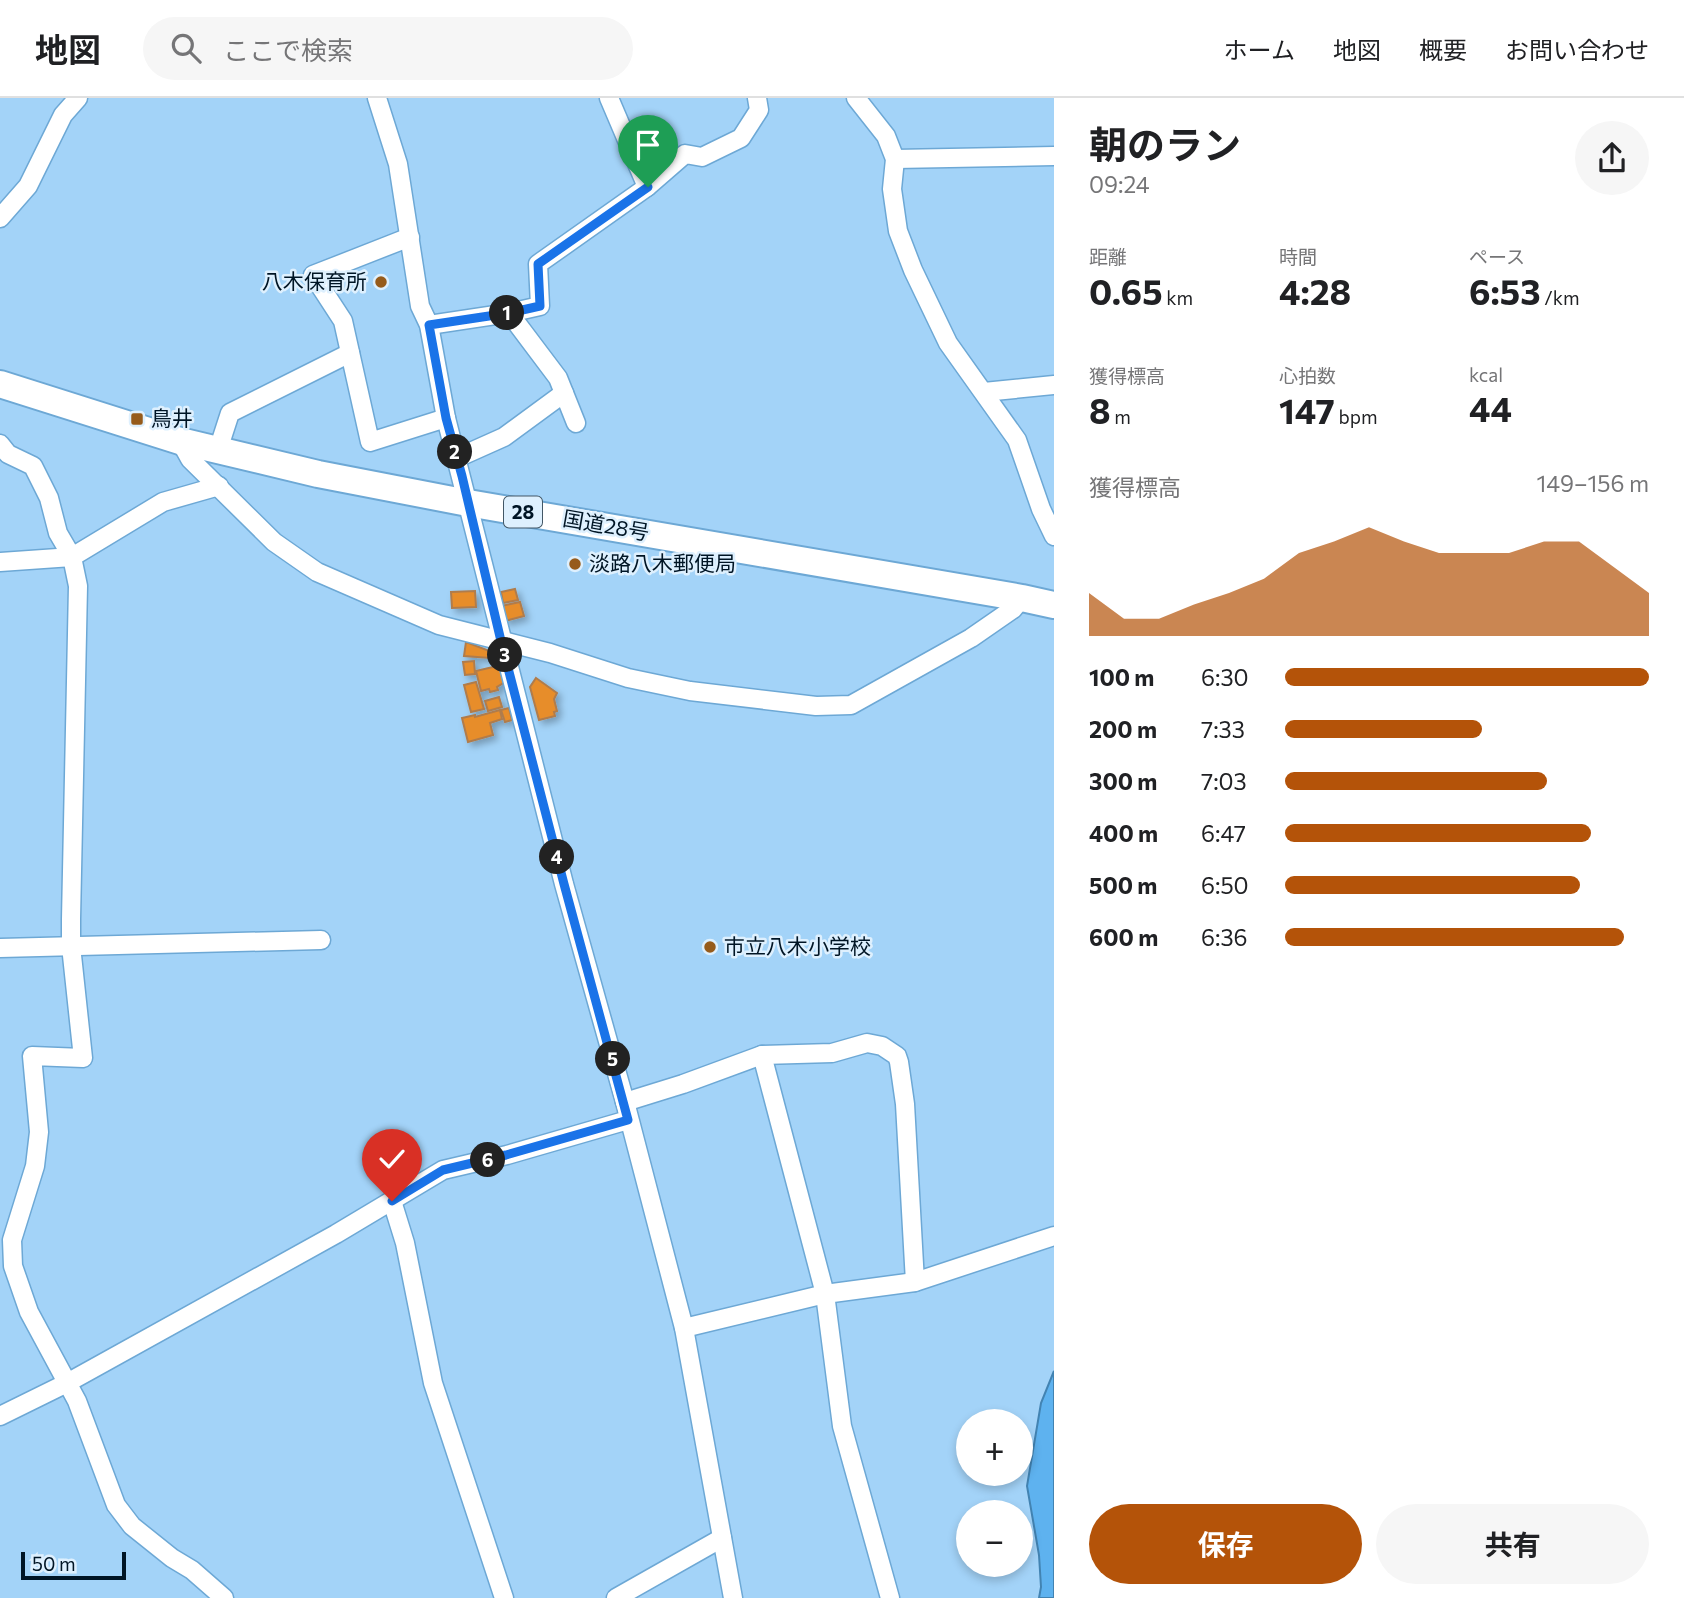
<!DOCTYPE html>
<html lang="ja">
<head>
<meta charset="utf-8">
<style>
  :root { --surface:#fff; --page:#f6f6f6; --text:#202124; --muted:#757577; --line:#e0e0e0; --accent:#b45309 }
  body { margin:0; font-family:Commissioner,"Noto Sans JP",sans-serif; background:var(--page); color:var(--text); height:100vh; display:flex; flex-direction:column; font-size:26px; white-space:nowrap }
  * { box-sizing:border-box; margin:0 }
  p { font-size:23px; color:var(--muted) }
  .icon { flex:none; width:38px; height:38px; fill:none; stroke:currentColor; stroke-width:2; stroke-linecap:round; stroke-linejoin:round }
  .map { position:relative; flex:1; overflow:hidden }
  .side { display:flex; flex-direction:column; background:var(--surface); width:630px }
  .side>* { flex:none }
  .fabs { position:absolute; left:956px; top:1311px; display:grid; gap:14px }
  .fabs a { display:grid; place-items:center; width:77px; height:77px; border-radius:50%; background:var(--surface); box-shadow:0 4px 10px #0003; font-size:35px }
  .scale { position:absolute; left:21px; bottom:18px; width:105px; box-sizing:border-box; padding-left:7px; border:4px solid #001525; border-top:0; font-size:19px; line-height:24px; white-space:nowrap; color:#001525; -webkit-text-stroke:5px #def0fe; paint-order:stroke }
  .pin { position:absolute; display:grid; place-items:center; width:60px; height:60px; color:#fff; margin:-72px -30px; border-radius:50% 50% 50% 0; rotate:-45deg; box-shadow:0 0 7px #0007 }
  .pin .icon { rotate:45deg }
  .km { position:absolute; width:35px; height:35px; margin:-18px; border-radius:50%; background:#222; color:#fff; font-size:19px; line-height:35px; text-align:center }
  .round { display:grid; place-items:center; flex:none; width:74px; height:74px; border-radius:37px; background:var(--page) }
  .summary { display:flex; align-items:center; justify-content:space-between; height:119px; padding:0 35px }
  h1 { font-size:38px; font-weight:700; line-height:52px }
  .metrics { display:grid; grid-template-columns:repeat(3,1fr); gap:10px; height:119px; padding:7px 35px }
  .metrics div { display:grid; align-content:center }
  .metrics b { font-size:35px; font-weight:700 }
  .metrics small { font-size:19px; font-weight:400 }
  .metrics p { font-size:19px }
  .chart { height:196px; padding:14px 35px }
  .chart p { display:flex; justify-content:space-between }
  .chart svg { width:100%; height:126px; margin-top:7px; fill:var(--accent); opacity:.7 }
  .cta { display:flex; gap:14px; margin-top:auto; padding:14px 35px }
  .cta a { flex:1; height:80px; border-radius:42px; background:var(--accent); color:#fff; font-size:28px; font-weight:700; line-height:80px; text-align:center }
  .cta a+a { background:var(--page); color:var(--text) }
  ul { padding:0 35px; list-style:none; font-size:23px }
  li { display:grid; grid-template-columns:112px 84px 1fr; align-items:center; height:52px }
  li i { height:18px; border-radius:9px; background:var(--accent) }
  header { display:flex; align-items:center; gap:42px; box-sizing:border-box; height:98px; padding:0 35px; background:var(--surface); border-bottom:2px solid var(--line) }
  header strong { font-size:33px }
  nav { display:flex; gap:38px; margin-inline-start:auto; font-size:24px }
  .search { width:490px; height:63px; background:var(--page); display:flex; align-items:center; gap:18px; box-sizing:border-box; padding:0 24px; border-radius:38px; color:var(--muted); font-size:26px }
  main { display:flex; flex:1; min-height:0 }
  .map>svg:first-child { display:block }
</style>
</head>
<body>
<header>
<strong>地図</strong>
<div class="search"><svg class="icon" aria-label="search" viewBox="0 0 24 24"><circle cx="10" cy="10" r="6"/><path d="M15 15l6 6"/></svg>ここで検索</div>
<nav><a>ホーム</a><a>地図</a><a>概要</a><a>お問い合わせ</a></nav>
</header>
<main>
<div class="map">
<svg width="1054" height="1500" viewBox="0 0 1054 1500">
  <defs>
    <filter id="shadow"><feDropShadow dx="4" dy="4" stdDeviation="3.5" flood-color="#0004"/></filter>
  </defs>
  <rect width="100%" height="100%" fill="#a3d3f8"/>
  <path fill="#5eb2ef" stroke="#4283b2" stroke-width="2" d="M 1054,1273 L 1054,1500 L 1039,1500 L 1041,1489 L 1039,1457 L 1027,1388 L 1041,1305 Z"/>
  <g fill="#e78d2a" stroke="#b07c4c" stroke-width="2" filter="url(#shadow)">
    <path d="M 515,491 L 518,502 L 503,505 L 501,494 Z"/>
    <path d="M 475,493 L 476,509 L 452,510 L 451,494 Z"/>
    <path d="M 520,504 L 524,518 L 505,523 L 501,508 Z"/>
    <path d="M 466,544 L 492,554 L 490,560 L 464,558 Z"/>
    <path d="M 474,563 L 475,576 L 465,577 L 463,564 Z"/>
    <path d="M 497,568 L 501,568 L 505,584 L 497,589 L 498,592 L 490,594 L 489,591 L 481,593 L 476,573 Z"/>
    <path d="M 536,580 L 557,595 L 554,601 L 557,613 L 554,614 L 555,618 L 539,622 L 530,589 Z"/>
    <path d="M 476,584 L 484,611 L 471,614 L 464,587 Z"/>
    <path d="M 499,599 L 502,609 L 488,613 L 485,603 Z"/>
    <path d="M 509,610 L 512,622 L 505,624 L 501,612 Z"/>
    <path d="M 500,612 L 502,621 L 490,625 L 493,637 L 468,644 L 462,620 L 475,617 L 475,619 Z"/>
  </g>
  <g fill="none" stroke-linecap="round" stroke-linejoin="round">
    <g stroke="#6da8d5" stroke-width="21">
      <g id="minor">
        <path d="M 377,0 L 398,66 L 420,208 L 429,227 L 446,320 L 564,786 L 625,1004 L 684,1230 L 733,1500"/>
        <path d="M 609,0 L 647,89"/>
        <path d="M 856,0 L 886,38 L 895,61 L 892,91 L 898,133 L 913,172 L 948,245 L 1017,342 L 1041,411 L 1054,438"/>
        <path d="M 895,61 L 1054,58"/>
        <path d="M 0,120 L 28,88 L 63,17 L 78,0"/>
        <path d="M 410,139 L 313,177 L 343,223 L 370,344 L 446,320"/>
        <path d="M 509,215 L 558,280 L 576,325"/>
        <path d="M 429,227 L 509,215 L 540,208 L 538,166 L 647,89 L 685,56 L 702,59 L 741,40 L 759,12 L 757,0"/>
        <path d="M 984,294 L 1054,287"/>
        <path d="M 180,343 L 190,361 L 274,444 L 317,474 L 439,527 L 550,555 L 628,580 L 690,593 L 816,608 L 851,607 L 971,540 L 1013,511 L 1022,500"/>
        <path d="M 0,346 L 8,356 L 33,368 L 49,400 L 58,435 L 72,459 L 78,488 L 71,821 L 71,848 L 83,960 L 32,958 L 39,1034 L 35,1068 L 12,1142 L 13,1168 L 29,1214 L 77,1303 L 116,1407 L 132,1428 L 172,1460 L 192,1472 L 224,1500"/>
        <path d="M 218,352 L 230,315 L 350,255"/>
        <path d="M 457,360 L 504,339 L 564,295"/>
        <path d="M 0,464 L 72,459 L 163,404 L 219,388"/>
        <path d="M 0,850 L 321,842"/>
        <path d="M 762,957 L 825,1196 L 842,1328 L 890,1500"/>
        <path d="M 625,1004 L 683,986 L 762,957 L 832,955 L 867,945 L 882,948 L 897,958 L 899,964 L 905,1006 L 915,1184"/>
        <path d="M 392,1103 L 405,1145 L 433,1285 L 504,1500"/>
        <path d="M 684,1230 L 825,1196 L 915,1184 L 1054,1138"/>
        <path d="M 0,1318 L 67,1285 L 336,1136 L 443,1072 L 507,1057 L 628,1022"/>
        <path d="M 616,1500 L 722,1440"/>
      </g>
    </g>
    <g stroke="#6da8d5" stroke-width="30">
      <path id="highway" d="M 0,286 L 180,343 L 318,376 L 468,405 L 1022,500 L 1054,507"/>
    </g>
    <use href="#minor" stroke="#fff" stroke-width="18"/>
    <use href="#highway" stroke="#fff" stroke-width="26"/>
  </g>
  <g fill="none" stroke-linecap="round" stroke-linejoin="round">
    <g stroke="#fff" stroke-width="14">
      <path id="route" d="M 392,1103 L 443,1072 L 506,1057 L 628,1022 L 564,786 L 501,543 L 462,378 L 446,320 L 429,227 L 509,215 L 540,208 L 538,166 L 648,89"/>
    </g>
    <use href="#route" stroke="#1a73e8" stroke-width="9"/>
  </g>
  <g fill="#965b1b" stroke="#def0fe" stroke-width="2.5">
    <circle cx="381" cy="184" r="7"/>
    <rect x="130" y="314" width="14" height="14" rx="3.5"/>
    <circle cx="575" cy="466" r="7"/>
    <circle cx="710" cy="849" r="7"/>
  </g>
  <g text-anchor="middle" stroke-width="5" stroke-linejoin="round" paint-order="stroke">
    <rect fill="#def0fe" stroke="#435766" stroke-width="2" x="504" y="398.5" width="38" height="31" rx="5"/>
    <g font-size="19" font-weight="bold" fill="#001525">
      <text x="523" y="421">28</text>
    </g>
    <g font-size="21" fill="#001525" stroke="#def0fe" text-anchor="start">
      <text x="367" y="191" text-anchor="end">八木保育所</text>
      <text x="151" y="328">鳥井</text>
      <text x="589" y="473">淡路八木郵便局</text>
      <text x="724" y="856">市立八木小学校</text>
    </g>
    <g font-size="21" fill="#001525" stroke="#def0fe">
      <text transform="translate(606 428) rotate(10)" y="7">国道28号</text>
    </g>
  </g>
</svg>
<div class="fabs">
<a>+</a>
<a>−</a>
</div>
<div class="scale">50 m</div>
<div class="pin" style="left:648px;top:89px;background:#1e9e55"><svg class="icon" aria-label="arrive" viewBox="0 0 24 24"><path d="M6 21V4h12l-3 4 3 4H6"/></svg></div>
<div class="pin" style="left:392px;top:1103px;background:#d93025"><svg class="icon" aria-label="check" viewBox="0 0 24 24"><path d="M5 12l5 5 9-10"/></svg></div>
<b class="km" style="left:507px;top:215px">1</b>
<b class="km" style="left:455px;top:354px">2</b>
<b class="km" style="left:505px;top:557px">3</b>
<b class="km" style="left:557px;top:759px">4</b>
<b class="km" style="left:613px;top:961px">5</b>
<b class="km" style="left:488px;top:1062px">6</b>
</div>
<section class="side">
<div class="summary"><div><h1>朝のラン</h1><p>09:24</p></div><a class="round"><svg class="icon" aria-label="share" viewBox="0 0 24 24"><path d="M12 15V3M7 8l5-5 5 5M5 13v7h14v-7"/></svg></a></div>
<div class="metrics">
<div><p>距離</p><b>0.65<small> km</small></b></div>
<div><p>時間</p><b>4:28</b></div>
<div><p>ペース</p><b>6:53<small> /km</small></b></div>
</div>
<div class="metrics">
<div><p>獲得標高</p><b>8<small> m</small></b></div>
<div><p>心拍数</p><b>147<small> bpm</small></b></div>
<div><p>kcal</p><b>44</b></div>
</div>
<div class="chart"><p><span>獲得標高</span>149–156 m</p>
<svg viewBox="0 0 160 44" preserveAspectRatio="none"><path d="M0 44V29L10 38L20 38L30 33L40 29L50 24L60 15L70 11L80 6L90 11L100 15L110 15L120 15L130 11L140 11L150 20L160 29V44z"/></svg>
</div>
<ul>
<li><b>100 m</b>6:30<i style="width:100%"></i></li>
<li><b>200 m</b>7:33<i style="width:54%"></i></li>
<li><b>300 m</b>7:03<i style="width:72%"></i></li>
<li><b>400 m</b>6:47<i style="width:84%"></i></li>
<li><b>500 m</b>6:50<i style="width:81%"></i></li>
<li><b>600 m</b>6:36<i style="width:93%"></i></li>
</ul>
<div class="cta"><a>保存</a><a>共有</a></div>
</section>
</main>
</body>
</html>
